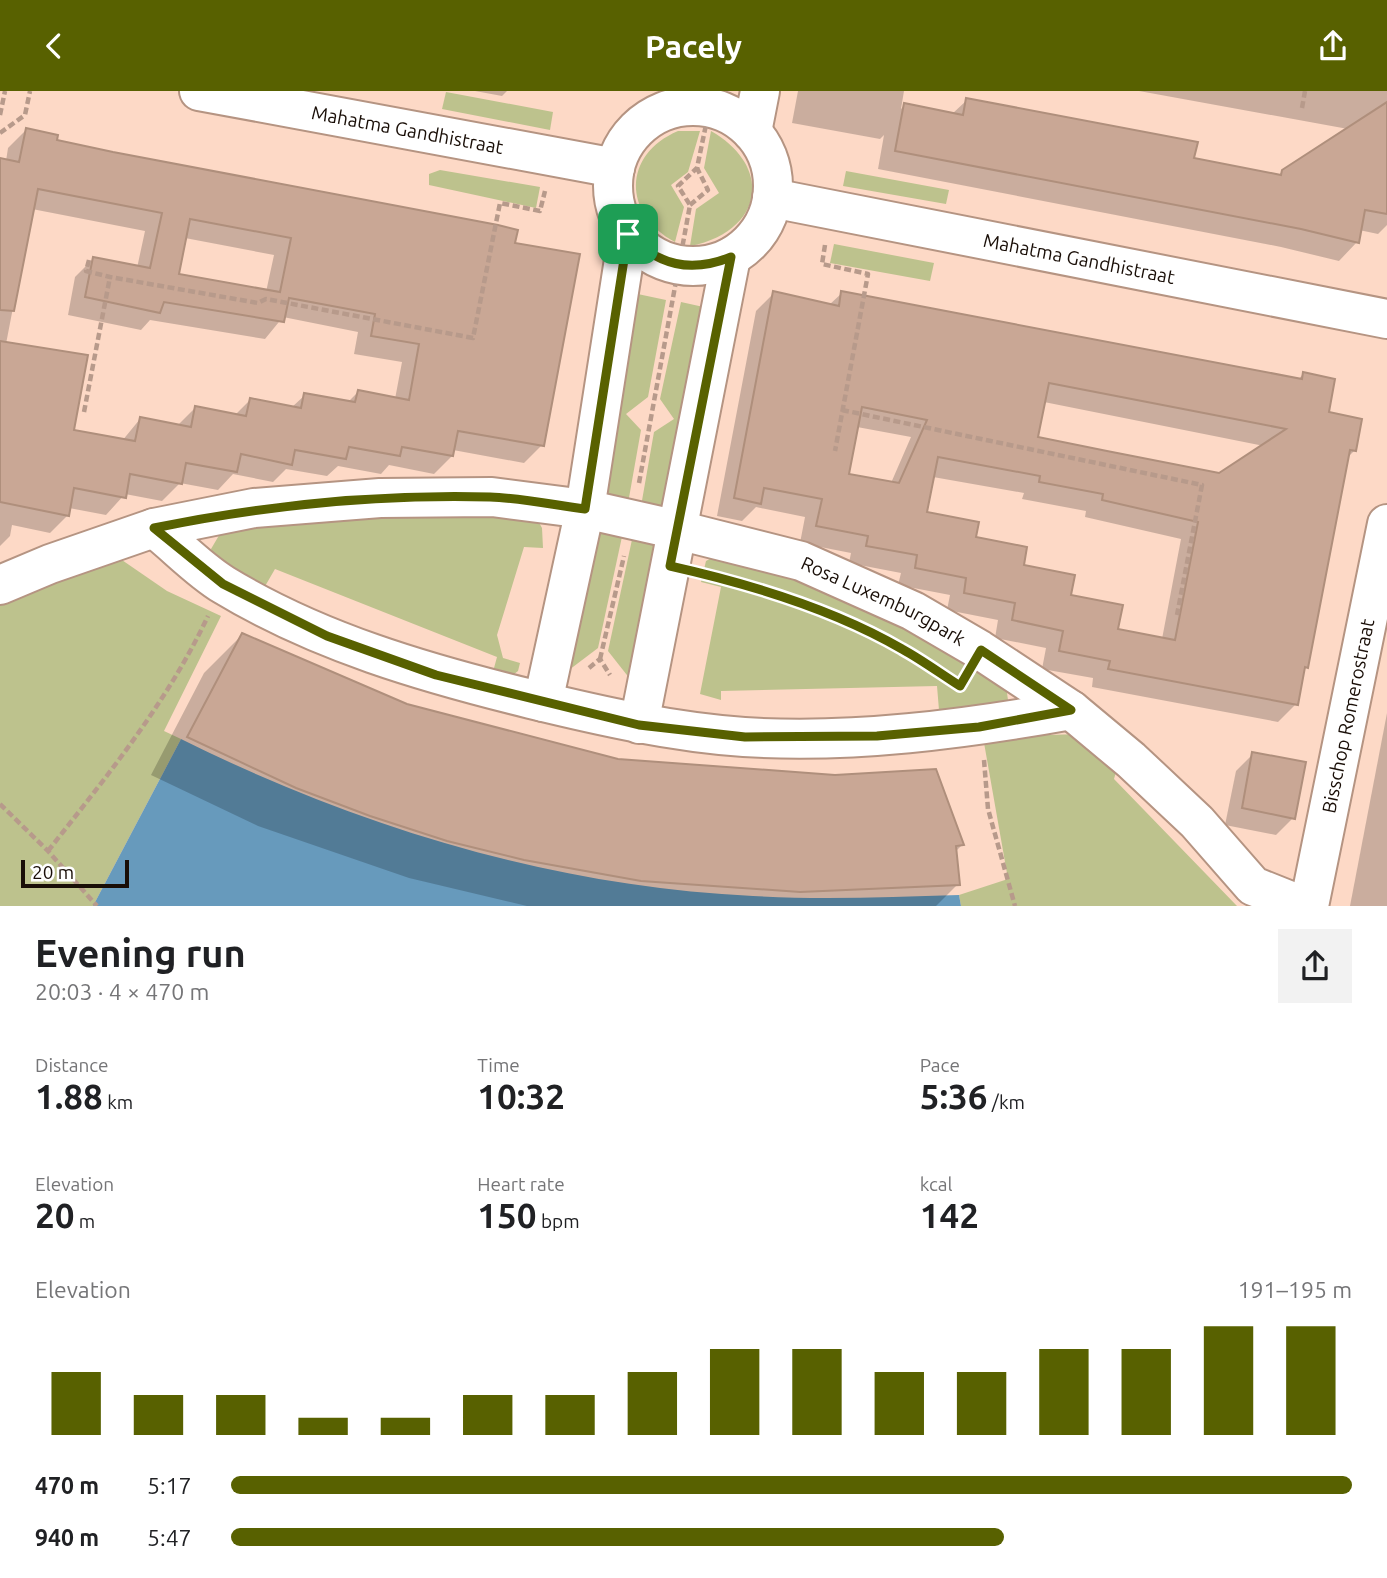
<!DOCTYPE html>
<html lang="en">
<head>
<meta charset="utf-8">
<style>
  :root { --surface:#fff; --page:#f2f2f2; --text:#202124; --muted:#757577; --accent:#586100 }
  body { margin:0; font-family:Ubuntu,sans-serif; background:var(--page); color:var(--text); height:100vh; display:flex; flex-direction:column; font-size:26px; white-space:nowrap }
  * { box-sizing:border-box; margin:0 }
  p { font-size:23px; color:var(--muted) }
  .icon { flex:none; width:38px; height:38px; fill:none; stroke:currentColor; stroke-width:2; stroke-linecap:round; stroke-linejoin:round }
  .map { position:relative; height:815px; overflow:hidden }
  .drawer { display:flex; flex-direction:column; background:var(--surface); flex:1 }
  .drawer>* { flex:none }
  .scale { position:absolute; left:21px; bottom:18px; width:108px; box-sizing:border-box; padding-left:7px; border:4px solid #190e07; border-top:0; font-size:19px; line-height:24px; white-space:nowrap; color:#190e07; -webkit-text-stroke:5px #fff; paint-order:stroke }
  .pin { position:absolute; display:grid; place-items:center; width:60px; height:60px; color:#fff; margin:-30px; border-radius:14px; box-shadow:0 4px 10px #0006 }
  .round { display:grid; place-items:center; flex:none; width:74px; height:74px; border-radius:0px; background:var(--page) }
  .headline { display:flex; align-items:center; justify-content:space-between; height:119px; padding:0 35px }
  h1 { font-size:38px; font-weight:700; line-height:52px }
  .stats { display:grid; grid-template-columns:repeat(3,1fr); gap:10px; height:119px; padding:7px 35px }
  .stats div { display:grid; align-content:center }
  .stats b { font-size:35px; font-weight:700 }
  .stats small { font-size:19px; font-weight:400 }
  .stats p { font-size:19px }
  .chart { height:196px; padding:14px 35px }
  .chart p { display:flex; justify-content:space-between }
  .chart svg { width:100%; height:126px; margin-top:7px; stroke:var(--accent); stroke-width:6 }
  ul { padding:0 35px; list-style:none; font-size:23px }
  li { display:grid; grid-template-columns:112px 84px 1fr; align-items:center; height:52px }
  li i { height:18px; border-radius:9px; background:var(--accent) }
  header { display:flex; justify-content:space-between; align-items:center; height:91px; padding:0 35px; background:var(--accent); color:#fff; font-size:32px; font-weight:700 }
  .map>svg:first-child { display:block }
</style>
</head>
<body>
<header><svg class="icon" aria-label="back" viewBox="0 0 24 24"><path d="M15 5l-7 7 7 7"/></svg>Pacely<svg class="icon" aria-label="share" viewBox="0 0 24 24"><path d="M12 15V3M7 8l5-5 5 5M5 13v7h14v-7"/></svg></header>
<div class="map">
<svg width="1387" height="815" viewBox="0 0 1387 815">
  <rect width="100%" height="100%" fill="#fdd9c6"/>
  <g fill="#bdc28d">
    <path d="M 446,1 L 553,21 L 550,39 L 442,18 Z"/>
    <path d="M 678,40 L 700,40 L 688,81 L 671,94 L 684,116 L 675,151 C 623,123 622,64 678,40 Z"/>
    <path d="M 711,40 C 775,77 762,141 690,155 L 696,118 L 719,102 L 704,77 Z"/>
    <path d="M 440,79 L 540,96 L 536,117 L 429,94 L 429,83 Z"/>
    <path d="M 846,80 L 949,99 L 946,113 L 843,95 Z"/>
    <path d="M 834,153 L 934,172 L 930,190 L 830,172 Z"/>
    <path d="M 633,202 L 666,209 L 648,306 L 626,323 L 641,339 L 627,418 L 594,399 Z"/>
    <path d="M 681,211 L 708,217 L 670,418 L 640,421 L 654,341 L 674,328 L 660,308 Z"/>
    <path d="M 407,420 L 536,426 L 542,437 L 543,457 L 524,456 L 497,544 L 503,567 L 520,572 L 518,580 L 504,591 L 491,588 L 497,566 L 275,478 L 264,497 L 215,469 L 211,458 L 221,441 L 262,433 Z"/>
    <path d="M 602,435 L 623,441 L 598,557 L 565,582 L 587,448 Z"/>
    <path d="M 633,444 L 653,448 L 663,461 L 634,593 L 608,560 Z"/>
    <path d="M 719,463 L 881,514 L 1005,588 L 1008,609 L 998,618 L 940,631 L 937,595 L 721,600 L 721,609 L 700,603 L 721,496 L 701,491 L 706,470 Z"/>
    <path d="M 119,467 L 167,500 L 221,525 L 164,640 L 181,648 L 93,815 L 0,815 L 0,510 Z"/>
    <path d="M 1080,643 L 1118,674 L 1114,688 L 1237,815 L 961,815 L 959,804 L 1008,788 L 983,646 Z"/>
  </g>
  <path fill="#679abc" d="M 181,648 C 360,737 553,795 753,805 C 822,809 890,806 959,804 L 961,815 L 93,815 Z"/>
  <g fill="#0003" fill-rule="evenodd">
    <path d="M 475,0 L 507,0 L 502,5 Z"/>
    <path d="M 798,0 L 904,0 L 901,18 L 905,14 L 952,23 L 967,9 L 1192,69 L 1278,85 L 1348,38 L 1139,0 L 1387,0 L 1387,134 L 1378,143 L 1359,139 L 1357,151 L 1339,170 L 1281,156 L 878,78 L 884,44 L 880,48 L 792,32 Z"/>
    <path d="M 26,39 L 55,51 L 513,154 L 542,354 L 524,372 L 453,359 L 452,365 L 434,383 L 389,374 L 381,383 L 338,375 L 327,385 L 286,378 L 273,391 L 233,383 L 218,399 L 180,392 L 162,410 L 125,403 L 106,424 L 69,417 L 68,424 L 50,442 L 12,434 L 10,445 L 0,455 L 0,69 L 6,70 L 8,57 ZM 32,118 L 145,140 L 137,177 L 93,168 L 75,186 L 68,224 L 141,239 L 150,229 L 265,248 L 283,226 L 358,241 L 354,263 L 402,271 L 395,308 L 358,301 L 347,312 L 305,304 L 291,317 L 250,309 L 235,324 L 195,317 L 177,335 L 140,328 L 122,350 L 72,340 L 6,253 ZM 185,147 L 274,164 L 266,201 L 177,184 Z"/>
    <path d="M 774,202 L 829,214 L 842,202 L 1298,289 L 1303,283 L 1327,323 L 1355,359 L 1347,367 L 1306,576 L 1302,580 L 1296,613 L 1278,631 L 1092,596 L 1093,587 L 1042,578 L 1046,557 L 995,547 L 998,529 L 947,519 L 950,504 L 898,494 L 901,482 L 849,472 L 851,462 L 800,452 L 805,426 L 756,416 L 742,430 L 717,425 L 756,220 ZM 1044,311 L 1264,355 L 1219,383 L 1036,348 ZM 857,336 L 911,346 L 891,392 L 847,384 ZM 933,386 L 1024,402 L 1022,408 L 1086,420 L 1085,426 L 1181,448 L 1162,548 L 1116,540 L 1022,475 L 925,423 Z"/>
    <path d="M 242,544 L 406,615 L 962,754 L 955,761 L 958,793 L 936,815 L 527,815 L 409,787 L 258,735 L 151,684 L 204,582 Z"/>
    <path d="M 1387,622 L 1387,815 L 1350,815 Z"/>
    <path d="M 1253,663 L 1293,727 L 1276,744 L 1225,734 L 1236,680 Z"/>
  </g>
  <g fill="#c9a795" stroke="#af8f7c" stroke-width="2" fill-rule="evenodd">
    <path d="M 966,7 L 1198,51 L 1194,67 L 1281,84 L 1282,79 L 1387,11 L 1387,123 L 1365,119 L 1359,152 L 1301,138 L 895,60 L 904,12 L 963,24 Z"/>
    <path d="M 26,37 L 58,44 L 57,49 L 113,61 L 498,134 L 518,139 L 515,152 L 580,163 L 544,355 L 458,340 L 453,365 L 402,356 L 400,365 L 349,356 L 346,368 L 295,359 L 292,374 L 241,363 L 237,381 L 186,372 L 182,393 L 130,383 L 126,407 L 74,397 L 69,425 L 0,411 L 0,250 L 88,264 L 74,339 L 135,350 L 140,326 L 191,336 L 195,315 L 246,325 L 250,307 L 301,317 L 304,302 L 355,311 L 358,299 L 409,309 L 419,253 L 371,245 L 375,223 L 289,207 L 284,231 L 164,211 L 160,222 L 85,206 L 93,166 L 150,177 L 162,122 L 38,98 L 14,220 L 0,219 L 0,67 L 19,71 ZM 190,128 L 291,147 L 280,201 L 179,183 Z"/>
    <path d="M 773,200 L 839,215 L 841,200 L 1302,288 L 1303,281 L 1335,288 L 1329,321 L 1362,328 L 1356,360 L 1350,359 L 1308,577 L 1305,576 L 1298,614 L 1108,578 L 1110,570 L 1059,560 L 1063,540 L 1012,529 L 1015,512 L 964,502 L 966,487 L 915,477 L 917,464 L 866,455 L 868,445 L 816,435 L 822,408 L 764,397 L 761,413 L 734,407 ZM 1049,292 L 1209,323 L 1286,338 L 1219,382 L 1107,360 L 1038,346 ZM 862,316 L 927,329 L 899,392 L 849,383 ZM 938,366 L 1040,385 L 1039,391 L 1103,403 L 1102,409 L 1198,431 L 1175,549 L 1118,538 L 1123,514 L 1071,504 L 1075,484 L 1024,474 L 1027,456 L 976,446 L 979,431 L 927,421 Z"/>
    <path d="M 242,542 L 407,613 L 618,668 L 835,684 L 936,678 L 964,754 L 956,755 L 960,794 L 800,801 L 641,790 L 524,769 L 447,750 L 370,725 L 296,697 L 187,646 Z"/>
    <path d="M 1252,661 L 1306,671 L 1295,728 L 1242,717 Z"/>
  </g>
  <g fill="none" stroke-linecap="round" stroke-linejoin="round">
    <g stroke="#b59482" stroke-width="42">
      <g id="minor">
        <path id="s1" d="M 199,0 L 615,77"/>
        <circle cx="693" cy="95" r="80"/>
        <path d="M 752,41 L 760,0"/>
        <path id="s2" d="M 772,107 L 1387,228"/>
        <path d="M 154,437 C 177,455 199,479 224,494 C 318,551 425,582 531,608 C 601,625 672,641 744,646 C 852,653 965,638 1071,619"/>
        <path id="s3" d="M 0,494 L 50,473 L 154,437 L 254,417 L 380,407 L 492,406 L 585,418 L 678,439 L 801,470 L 913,520 L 980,559 L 1071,619 L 1131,669 L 1197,731 L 1253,795 L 1303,815"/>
        <path d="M 543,611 L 585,418 L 628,143"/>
        <path d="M 639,633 L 731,166"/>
        <path id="s4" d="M 1309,815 L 1387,433"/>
      </g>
    </g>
    <g stroke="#b79a8b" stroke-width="4.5" stroke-dasharray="7 3.5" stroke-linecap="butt">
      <path d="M 1302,17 L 1305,0"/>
      <path d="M 0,24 L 5,0"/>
      <path d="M 0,42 L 25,24 L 30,0"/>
      <path d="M 690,114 L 708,99 L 697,77"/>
      <path d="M 825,154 L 822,173 L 868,183 L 835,360"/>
      <path d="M 89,169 L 86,180 L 110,186 L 258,212 L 266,208 L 473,247 L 500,112 L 540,120 L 545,100"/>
      <path d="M 842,319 L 1202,394 L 1177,524"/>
      <path d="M 84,321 L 110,186"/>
      <path d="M 639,392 L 690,114 L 678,95 L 697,77 L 713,0"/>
      <path d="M 600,568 L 624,465"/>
      <path d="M 589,577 L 600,568 L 610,584"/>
      <path d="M 984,669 L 988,718 L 1015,815"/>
      <path d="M 0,713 L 48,760 L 97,815"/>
      <path d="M 48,760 C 107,685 167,612 208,525"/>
    </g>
    <use href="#minor" stroke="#fff" stroke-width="38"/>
  </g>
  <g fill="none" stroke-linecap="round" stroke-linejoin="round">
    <g stroke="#fff" stroke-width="14">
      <path id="route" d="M 628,143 C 658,175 691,182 731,166 L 670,475 C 746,492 835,519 902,558 C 922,569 941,583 960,595 L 981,559 L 1071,619 L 979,636 L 877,645 L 745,646 L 639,634 L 436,584 L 327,545 L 223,493 L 154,437 C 266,414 375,403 490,406 C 521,407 554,414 585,418 Z"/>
    </g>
    <use href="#route" stroke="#586100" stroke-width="9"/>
  </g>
  <g text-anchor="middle" stroke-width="7" stroke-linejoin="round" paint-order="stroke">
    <g font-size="19" fill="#190e07" stroke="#fff">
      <text dy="7" stroke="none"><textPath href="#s1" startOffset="212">Mahatma Gandhistraat</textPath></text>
      <text dy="7" stroke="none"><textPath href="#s2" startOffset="313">Mahatma Gandhistraat</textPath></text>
      <text dy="7" stroke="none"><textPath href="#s3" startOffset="912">Rosa Luxemburgpark</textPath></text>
      <text dy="7" stroke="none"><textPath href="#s4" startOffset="194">Bisschop Romerostraat</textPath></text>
    </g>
  </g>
</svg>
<div class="scale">20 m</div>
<div class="pin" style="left:628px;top:143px;background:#1e9e55"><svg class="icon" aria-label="arrive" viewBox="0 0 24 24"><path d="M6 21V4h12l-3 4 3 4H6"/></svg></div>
</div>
<section class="drawer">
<div class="headline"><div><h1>Evening run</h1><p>20:03 · 4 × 470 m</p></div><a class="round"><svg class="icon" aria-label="share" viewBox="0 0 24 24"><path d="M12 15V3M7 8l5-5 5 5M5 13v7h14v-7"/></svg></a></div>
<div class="stats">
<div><p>Distance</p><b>1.88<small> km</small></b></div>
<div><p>Time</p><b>10:32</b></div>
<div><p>Pace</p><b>5:36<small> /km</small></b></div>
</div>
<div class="stats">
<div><p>Elevation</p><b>20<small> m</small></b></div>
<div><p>Heart rate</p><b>150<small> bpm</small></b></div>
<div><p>kcal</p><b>142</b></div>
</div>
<div class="chart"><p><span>Elevation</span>191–195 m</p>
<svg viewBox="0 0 160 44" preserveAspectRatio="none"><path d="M5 44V22M15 44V30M25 44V30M35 44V38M45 44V38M55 44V30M65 44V30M75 44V22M85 44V14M95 44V14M105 44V22M115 44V22M125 44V14M135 44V14M145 44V6M155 44V6"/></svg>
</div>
<ul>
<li><b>470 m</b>5:17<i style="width:100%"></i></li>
<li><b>940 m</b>5:47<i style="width:69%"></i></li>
</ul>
</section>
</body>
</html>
